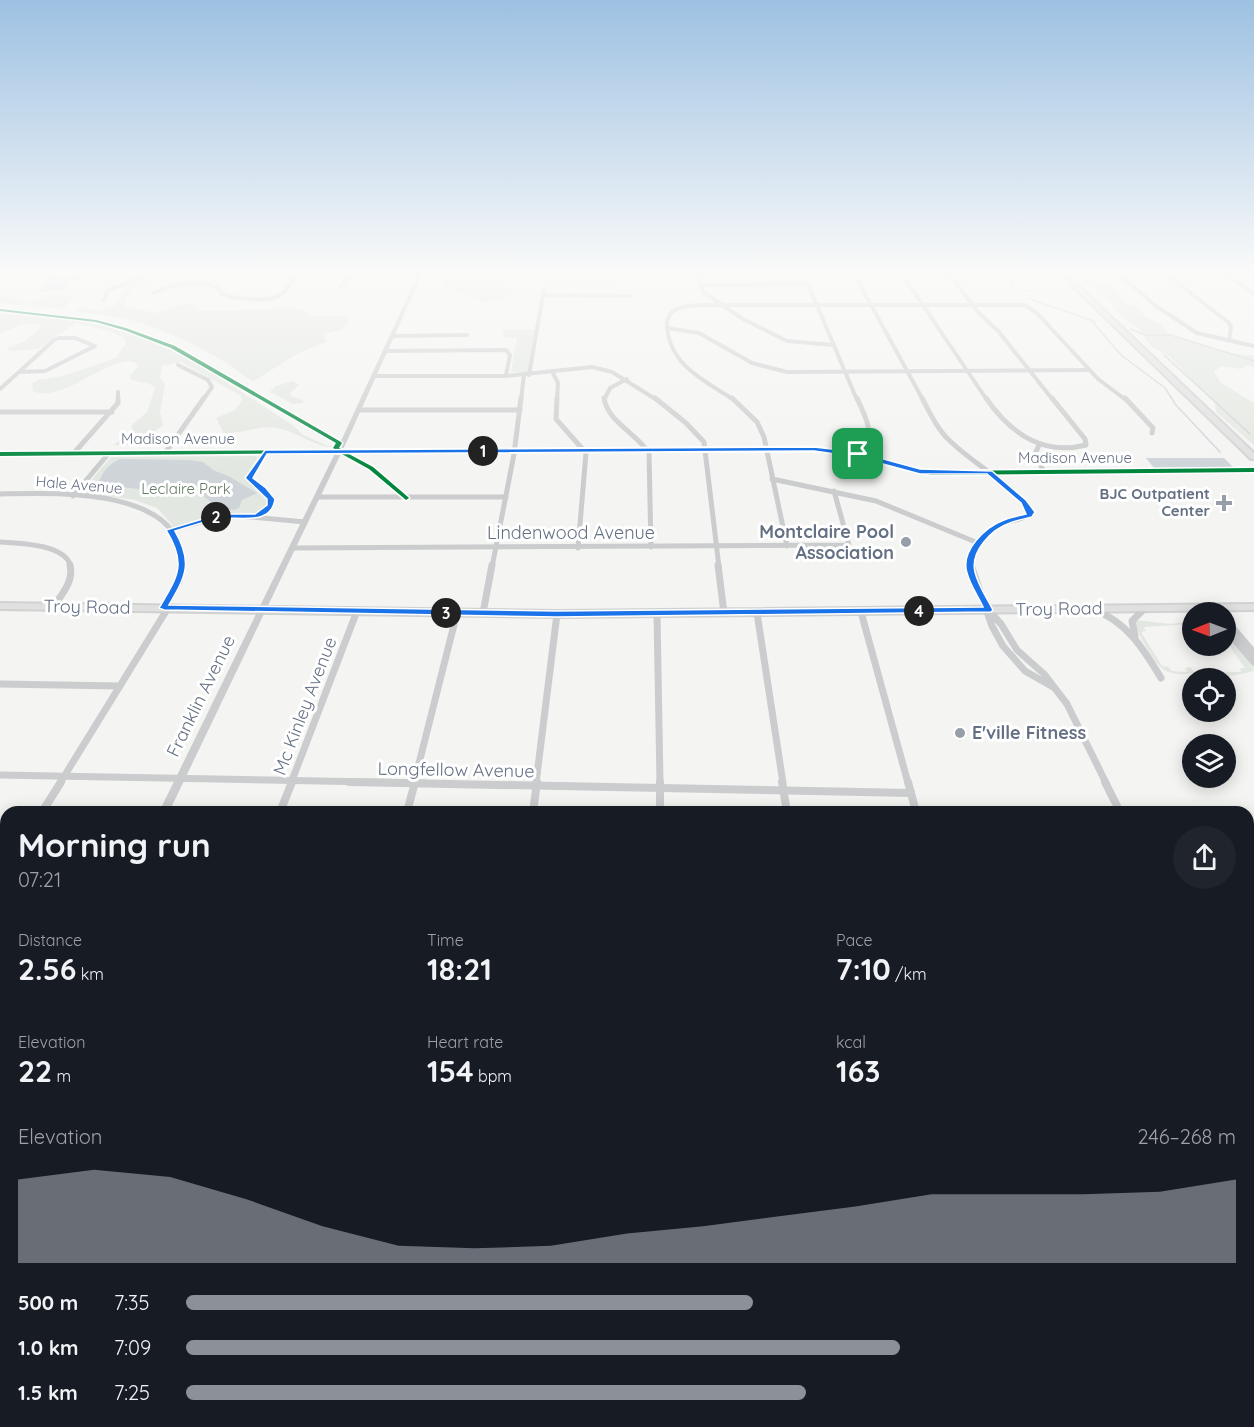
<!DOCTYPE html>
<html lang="en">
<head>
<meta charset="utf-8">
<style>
  :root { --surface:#171b24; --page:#20242c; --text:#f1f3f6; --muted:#9ea1a6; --accent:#8c9099 }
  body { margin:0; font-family:Quicksand,sans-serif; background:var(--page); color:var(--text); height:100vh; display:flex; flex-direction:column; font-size:22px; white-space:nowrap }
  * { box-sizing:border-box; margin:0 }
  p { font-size:20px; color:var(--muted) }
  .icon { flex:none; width:33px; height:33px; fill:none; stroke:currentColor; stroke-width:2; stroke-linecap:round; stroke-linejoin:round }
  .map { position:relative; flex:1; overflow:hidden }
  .details { position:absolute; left:0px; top:806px; width:1254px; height:622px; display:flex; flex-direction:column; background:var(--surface); border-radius:18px 18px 0 0; box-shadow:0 3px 15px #0003 }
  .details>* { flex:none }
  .needle { width:39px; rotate:269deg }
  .buttons { position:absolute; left:1182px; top:602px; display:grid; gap:12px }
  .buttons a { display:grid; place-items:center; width:54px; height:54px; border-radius:50%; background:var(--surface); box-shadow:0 3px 15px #0003; font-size:30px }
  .pin { position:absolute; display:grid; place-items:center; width:51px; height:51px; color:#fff; margin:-26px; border-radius:12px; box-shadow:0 3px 9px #0006 }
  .km { position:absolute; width:30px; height:30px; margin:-15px; border-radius:50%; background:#222; color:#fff; font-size:16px; line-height:30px; text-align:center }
  .round { display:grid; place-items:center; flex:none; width:63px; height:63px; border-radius:32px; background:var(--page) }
  .overview { display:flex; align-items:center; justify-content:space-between; height:102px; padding:0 18px }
  h1 { font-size:33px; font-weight:800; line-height:45px }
  .stats { display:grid; grid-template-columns:repeat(3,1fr); gap:9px; height:102px; padding:6px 18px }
  .stats div { display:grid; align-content:center }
  .stats b { font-size:30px; font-weight:800 }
  .stats small { font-size:16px; font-weight:400 }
  .stats p { font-size:16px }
  .chart { height:168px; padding:12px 18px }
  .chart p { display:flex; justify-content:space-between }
  .chart svg { width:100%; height:108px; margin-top:6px; fill:var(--accent); opacity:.7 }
  ul { padding:0 18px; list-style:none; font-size:20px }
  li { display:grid; grid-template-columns:96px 72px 1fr; align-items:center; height:45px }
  li i { height:15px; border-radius:8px; background:var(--accent) }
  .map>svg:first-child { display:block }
</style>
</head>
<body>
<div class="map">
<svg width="1254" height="1427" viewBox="0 0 1254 1427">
  <rect width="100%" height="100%" fill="#f4f4f2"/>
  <g fill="#e3e7e1">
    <path d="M 449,270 L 564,270 L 573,277 L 590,276 L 585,270 L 605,270 L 619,280 L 600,286 L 580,284 L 570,288 L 547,290 L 545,281 L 530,278 L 506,280 L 504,288 L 513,290 L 510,296 L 484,303 L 479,299 L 443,287 L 451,273 Z"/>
    <path d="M 1072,270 L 1091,270 L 1096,280 L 1115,289 L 1125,304 L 1135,306 L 1146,317 L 1162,324 L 1167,333 L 1222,352 L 1254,356 L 1254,367 L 1247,365 L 1241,369 C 1232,368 1221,363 1214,372 L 1221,383 L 1254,403 L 1254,445 L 1216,412 L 1215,403 L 1170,357 L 1151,346 L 1140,330 L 1116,311 L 1107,298 L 1090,287 L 1083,275 Z"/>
    <path d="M 150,278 L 157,278 C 144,285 123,290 124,307 L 156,313 L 186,304 L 195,304 L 198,310 L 205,311 C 225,311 244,310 263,309 C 284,309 288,303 309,313 L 307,315 L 312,316 L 346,316 L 349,321 L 342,330 L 325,334 L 326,342 L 298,353 L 254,381 C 247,380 246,376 239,372 C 231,365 213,355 204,350 C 163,328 121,314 75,312 L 84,307 L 97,311 L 115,306 L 127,285 Z"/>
    <path d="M 0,295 L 29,304 L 47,295 L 73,296 L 73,298 L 63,309 L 0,303 Z"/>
    <path d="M 0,312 C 43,317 85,319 126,332 C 183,350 244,394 294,426 L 303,435 L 330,447 C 315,445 300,435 285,430 C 264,422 244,434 224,433 L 216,418 L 235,410 L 242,401 L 241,396 L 181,362 L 162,366 L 160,377 L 165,385 L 160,412 L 163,425 L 156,430 L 149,442 L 140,445 L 114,445 C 120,439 126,437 132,431 L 132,425 L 147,412 L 155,388 L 150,384 L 132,380 L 130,376 L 138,367 L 136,363 C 114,351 62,405 33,391 L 32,384 L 38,380 L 63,376 L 116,358 L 126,343 L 124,338 L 109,331 L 76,323 L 38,349 L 12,351 L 6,349 L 25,341 L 40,328 L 40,324 L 22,324 L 0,334 Z"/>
    <path d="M 518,329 L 535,330 L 528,372 L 511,372 L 517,338 L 504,338 L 502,330 Z"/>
    <path d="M 292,381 L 299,385 L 290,393 L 291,396 L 304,401 L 302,403 L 293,404 L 270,392 L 276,386 Z"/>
    <path d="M 255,456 L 258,457 L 247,475 L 248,481 L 269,499 L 267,508 L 257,514 L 219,514 L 174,527 L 157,508 L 135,500 L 80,493 L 111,457 Z"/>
    <path d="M 1135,620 L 1171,624 L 1192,621 L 1192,624 L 1144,627 L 1146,631 L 1141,632 L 1162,666 L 1168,667 L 1172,671 L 1187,672 L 1185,668 L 1190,667 L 1195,673 C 1185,675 1171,675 1163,669 C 1155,664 1134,629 1135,620 Z"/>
    <path d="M 1226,632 L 1233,641 L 1231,642 L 1234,642 L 1254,665 L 1252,665 L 1254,666 L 1253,671 C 1241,676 1215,678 1204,671 L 1205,668 L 1209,672 L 1241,672 L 1240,668 L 1245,668 L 1226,641 Z"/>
    <path d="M 0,943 L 6,947 L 6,1016 L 0,1020 Z"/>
    <path d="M 0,1085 L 6,1088 L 6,1149 L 0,1152 Z"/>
    <path d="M 599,1422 L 900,1422 L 908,1427 L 595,1427 Z"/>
    <path d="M 1008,1422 L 1125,1422 L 1135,1427 L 1017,1427 Z"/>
  </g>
  <g fill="#ced4d8">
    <path d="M 93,270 L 103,270 L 70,282 L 63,290 L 39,292 L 48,283 L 44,278 L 47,276 L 65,278 Z"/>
    <path d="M 1146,458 L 1224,458 L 1233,467 L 1154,468 Z"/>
    <path d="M 120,459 L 189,460 L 203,462 L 213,470 L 230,477 L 257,493 L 242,500 L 239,508 C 222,516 208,497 194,490 C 185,486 176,488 167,489 C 154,492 113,486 98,484 C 102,473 108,464 120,459 Z"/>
    <path d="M 1254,1267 L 1254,1427 L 1220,1427 L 1209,1422 L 1248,1422 L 1248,1268 Z"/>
  </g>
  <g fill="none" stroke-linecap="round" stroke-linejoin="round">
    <g stroke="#ced4d8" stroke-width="1.5">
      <path d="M 986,270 L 997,275 L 1012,270"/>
      <path d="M 995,275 L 1014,283 L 1012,287"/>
      <path d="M 1021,290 L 1030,291 L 1029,297 L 1033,300 L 1096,322"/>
      <path d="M 1091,320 L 1121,355 L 1165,388 L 1176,405 L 1220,452"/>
      <path d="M 1130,329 L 1146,335 L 1171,335 L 1254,361"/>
      <path d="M 1164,355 L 1250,434"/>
    </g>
    <path stroke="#ced4d8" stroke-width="4" d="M 676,1422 L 683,1427"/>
    <g stroke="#d0d2d2" stroke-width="4">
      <g id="secondary">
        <path d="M 0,603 L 557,611 L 1254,604 L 1254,610 L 557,617 L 0,609 Z"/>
        <path d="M 0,1051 L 6,1053 L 6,1067 L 0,1065 Z"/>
        <rect x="1248" y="1196" width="6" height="16"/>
      </g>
    </g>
    <g stroke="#d1d2d1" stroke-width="4">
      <path id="primary" d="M 1056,270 L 1062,270 L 1254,453 L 1254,459 L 1251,459 Z"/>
    </g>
    <g stroke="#cbcccd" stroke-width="4">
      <path d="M 269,270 L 273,272 L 420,274"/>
      <path d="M 701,270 L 699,281 L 703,292 L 743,319 L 787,341 L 834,345"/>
      <path d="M 852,270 L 923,400"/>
      <path d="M 899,270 L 987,400"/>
      <path d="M 938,270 L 953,279 L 978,312 L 999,332 L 1053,400"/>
      <path d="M 1113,270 L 1156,306 L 1197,333 L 1254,346"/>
      <path d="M 1161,270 L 1229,323 L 1231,327 L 1229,341"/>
      <path d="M 1220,270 L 1254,294"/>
      <path d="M 700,285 L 808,284 L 857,400"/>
      <path d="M 340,287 L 354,272"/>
      <path d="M 153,293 C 174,284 197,279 219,288 L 220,293 C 233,299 268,303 280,295 C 288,290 293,280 297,272"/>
      <path d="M 543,295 L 630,296"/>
      <path d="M 104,300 L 108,290 L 138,279 L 153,270"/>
      <path d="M 667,328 L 699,333 L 752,363 L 787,372 L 1089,370"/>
      <path d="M 392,336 L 467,335"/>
      <path d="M 59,338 L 75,338 L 95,346 L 45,371 L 19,372 L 54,340 Z"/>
      <path d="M 385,351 L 506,350 L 510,355 L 506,375"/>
      <path d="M 178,365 L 208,380 L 212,387 L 203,400"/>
      <path d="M 552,371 L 558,383 L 557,400"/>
      <path d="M 529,375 L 544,289"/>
      <path d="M 374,376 L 506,376 L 592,367 L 612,372 L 657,400"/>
      <path d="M 0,389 L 19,372"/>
      <path d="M 118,392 L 118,400"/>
      <path d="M 521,400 L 524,375"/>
      <path d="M 604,400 L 610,388 L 627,379"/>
      <path d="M 734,400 C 704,380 668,365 667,324 C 667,307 686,306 699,305 L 1025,305 L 1037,313 L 1098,379 L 1126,400"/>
    </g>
    <g stroke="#cbcccd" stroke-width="5">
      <path d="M 557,398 L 556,419 L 586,453 L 578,548"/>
      <path d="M 604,398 C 607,421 637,434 649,453 L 651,547"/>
      <path d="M 655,398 L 686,423 L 704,442 L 719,567"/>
      <path d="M 732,398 L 757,422 L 764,437 L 787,546"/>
      <path d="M 857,398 C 867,422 877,432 858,455"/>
      <path d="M 922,398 C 930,413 937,429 950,441 C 977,467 1009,481 1031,512 C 1023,521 1011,520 1000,524 C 984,531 971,550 971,567"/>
      <path d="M 986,398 C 1010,433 1043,456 1086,445 L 1085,439 L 1052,398"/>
      <path d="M 1125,398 L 1153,428 L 1152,433"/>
      <path d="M 359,410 L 520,410"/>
      <path d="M 0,412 L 112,412"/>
      <path d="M 1039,445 L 1035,454 L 1044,472"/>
      <path d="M 74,453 L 118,403 L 118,398"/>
      <path d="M 165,453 L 204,398"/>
      <path d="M 0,454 L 814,449 L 844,453 L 931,473 L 1254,470"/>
      <path d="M 772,479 L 876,501 L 978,543"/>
      <path d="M 0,494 C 51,493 187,486 182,567"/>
      <path d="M 73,496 L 109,453"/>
      <path d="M 317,497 L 506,497"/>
      <path d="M 256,516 L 268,509 L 271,501 L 268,494 L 249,478 L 265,452"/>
      <path d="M 170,530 L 228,515 L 305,522"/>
      <path d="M 0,542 C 19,543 66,544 71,567"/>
      <path d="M 293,548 L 849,545 L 834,491"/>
      <path d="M 492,567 L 514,454 L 521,398"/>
    </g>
    <g stroke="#cbcccd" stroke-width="7">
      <path d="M 718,565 L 724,613"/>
      <path d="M 971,565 L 992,626 L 1003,646 L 1025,671 L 1053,687"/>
      <path d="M 54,606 C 62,594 74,581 70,565"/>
      <path d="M 164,608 L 179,581 L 182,565"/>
      <path d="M 1093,609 C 1127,622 1143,648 1161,678"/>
      <path d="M 988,610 L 1001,624 L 1017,650 L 1044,674 L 1067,704 L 1106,783"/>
      <path d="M 861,612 L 908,783"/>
      <path d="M 483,613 L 492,565"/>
      <path d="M 757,613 L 783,783"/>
      <path d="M 657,614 L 660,783"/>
      <path d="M 1226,620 L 1254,653"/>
      <path d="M 1226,630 L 1254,662"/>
      <path d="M 1135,636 L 1132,621 L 1145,608"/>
      <path d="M 0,684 L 120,686"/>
      <path d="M 0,775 L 425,783"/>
      <path d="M 60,783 L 168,608"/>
      <path d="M 291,783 L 357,611"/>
      <path d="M 414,783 L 457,613"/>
      <path d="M 536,783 L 557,614"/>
    </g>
    <g stroke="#cbcccd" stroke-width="8">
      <path d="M 349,782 L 911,793"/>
      <path d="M 660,782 L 660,812"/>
      <path d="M 782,782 L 787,812"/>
      <path d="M 908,782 L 916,812"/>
      <path d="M 1105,782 L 1120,812"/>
      <path d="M 42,812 L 61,782"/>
      <path d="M 280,812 L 292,782"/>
      <path d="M 407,812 L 415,782"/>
      <path d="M 533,812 L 537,782"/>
      <path d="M 1248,1051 L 1254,1062"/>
    </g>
    <path stroke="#cbcccd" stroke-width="10" d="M 1248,1073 L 1254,1084"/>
    <g fill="#cbcccd" fill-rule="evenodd">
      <path d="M 420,270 L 424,270 L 347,441 L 169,812 L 159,812 L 341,441 Z"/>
      <path d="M 6,1037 L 6,1053 L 0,1056 L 0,1041 Z"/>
    </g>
    <use href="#secondary" fill="#e0e0e0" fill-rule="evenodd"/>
    <use href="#primary" fill="#e0e0e0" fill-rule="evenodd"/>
    <g stroke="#fff" stroke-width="3">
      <path id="cycleway" d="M 0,309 L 96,320 L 126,328 L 175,346 L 341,442 L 342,443 L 339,448 L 343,450 L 814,447 C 854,451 892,465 931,471 L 1254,468 L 1254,472 L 931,475 C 892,468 854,454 814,451 L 347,453 L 373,467 L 408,497 L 409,498 L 406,500 L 369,469 L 340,453 L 0,456 L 0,452 L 336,450 L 333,448 L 336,443 L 171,348 L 124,330 L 96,322 L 0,311 Z"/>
    </g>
    <use href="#cycleway" fill="#00873e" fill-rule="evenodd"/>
  </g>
  <linearGradient id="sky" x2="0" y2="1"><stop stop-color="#9dc1e2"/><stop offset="0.58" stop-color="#fafaf9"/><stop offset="1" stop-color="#fafaf9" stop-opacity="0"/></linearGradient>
  <rect width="1254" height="469" fill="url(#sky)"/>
  <path fill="#1a73e8" stroke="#fff" stroke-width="1.5" fill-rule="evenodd" d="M 814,447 L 858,452 L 920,469 L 992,471 L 1026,500 L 1035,512 L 1032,517 C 1025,519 1017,520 1010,523 C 992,529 970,551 975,572 C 978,585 987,598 993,610 L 991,612 L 557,617 L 164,610 L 159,608 C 178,576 187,564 166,530 L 219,514 L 255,514 L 267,505 L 267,499 L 245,478 L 265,450 ZM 814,451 L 857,457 L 920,474 L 987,474 L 1021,503 L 1026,514 C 1019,516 1011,517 1004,520 C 985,527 960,551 967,573 C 970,585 978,596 983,607 L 557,611 L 169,605 C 186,576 193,562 175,531 C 189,527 203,522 217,519 C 235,515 271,528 275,499 L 266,488 L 253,478 L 267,454 Z"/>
  <g fill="#969eaa" stroke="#fff" stroke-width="2">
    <path d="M1221 494h6v6h6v6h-6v6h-6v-6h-6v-6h6z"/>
    <circle cx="906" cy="542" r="6"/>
    <circle cx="960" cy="733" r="6"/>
  </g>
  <g text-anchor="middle" stroke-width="6" stroke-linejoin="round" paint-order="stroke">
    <g font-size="15" fill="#647083" stroke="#fff">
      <text x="178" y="444">Madison Avenue</text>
      <text x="1075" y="463">Madison Avenue</text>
      <text transform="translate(79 485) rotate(5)" y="5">Hale Avenue</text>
    </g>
    <g font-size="15" fill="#647a63" stroke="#fff">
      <text x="186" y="494">Leclaire Park</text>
    </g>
    <g font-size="15" font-weight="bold" fill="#647083" stroke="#fff" text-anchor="end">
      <text x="1210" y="499">BJC Outpatient<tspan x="1210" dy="17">Center</tspan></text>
    </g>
    <g font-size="18" font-weight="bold" fill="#647083" stroke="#fff" text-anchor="end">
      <text x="894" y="538">Montclaire Pool<tspan x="894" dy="21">Association</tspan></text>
      <text x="972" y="739" text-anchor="start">E'ville Fitness</text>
    </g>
    <g font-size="18" fill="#647083" stroke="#fff">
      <text x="571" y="539">Lindenwood Avenue</text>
      <text transform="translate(87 607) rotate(1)" y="6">Troy Road</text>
      <text transform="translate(1059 609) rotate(-1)" y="6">Troy Road</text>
      <text transform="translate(201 696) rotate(-64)" y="6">Franklin Avenue</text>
      <text transform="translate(305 706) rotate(-69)" y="6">Mc Kinley Avenue</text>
      <text transform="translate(456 770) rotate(1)" y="6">Longfellow Avenue</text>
    </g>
  </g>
</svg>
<div class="buttons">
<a><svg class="needle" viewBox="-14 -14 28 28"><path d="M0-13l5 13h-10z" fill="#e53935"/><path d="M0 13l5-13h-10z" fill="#9ea1a6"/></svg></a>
<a><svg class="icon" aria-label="locate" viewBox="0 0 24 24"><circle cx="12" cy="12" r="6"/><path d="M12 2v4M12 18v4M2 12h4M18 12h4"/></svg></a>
<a><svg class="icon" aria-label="layers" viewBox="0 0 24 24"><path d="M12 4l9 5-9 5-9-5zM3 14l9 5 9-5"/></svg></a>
</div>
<div class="pin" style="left:858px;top:454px;background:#1e9e55"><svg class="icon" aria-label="arrive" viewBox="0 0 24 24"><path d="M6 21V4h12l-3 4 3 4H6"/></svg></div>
<b class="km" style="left:483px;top:451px">1</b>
<b class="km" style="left:216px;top:517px">2</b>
<b class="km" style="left:446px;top:613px">3</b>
<b class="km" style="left:919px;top:611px">4</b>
<section class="details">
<div class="overview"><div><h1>Morning run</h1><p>07:21</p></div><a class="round"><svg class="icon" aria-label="share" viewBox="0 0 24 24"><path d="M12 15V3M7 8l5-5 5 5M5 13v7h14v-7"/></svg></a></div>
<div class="stats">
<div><p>Distance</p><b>2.56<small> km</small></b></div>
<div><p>Time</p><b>18:21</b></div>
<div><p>Pace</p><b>7:10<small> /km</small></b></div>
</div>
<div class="stats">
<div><p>Elevation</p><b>22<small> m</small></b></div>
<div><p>Heart rate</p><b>154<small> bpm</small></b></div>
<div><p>kcal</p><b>163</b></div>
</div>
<div class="chart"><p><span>Elevation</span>246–268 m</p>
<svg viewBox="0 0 160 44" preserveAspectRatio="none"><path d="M0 44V10L10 6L20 9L30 18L40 29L50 37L60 38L70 37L80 32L90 29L100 25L110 21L120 16L130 16L140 16L150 15L160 10V44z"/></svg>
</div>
<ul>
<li><b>500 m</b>7:35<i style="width:54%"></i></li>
<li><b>1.0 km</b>7:09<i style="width:68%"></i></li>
<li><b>1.5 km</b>7:25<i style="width:59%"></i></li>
</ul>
</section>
</div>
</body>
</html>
